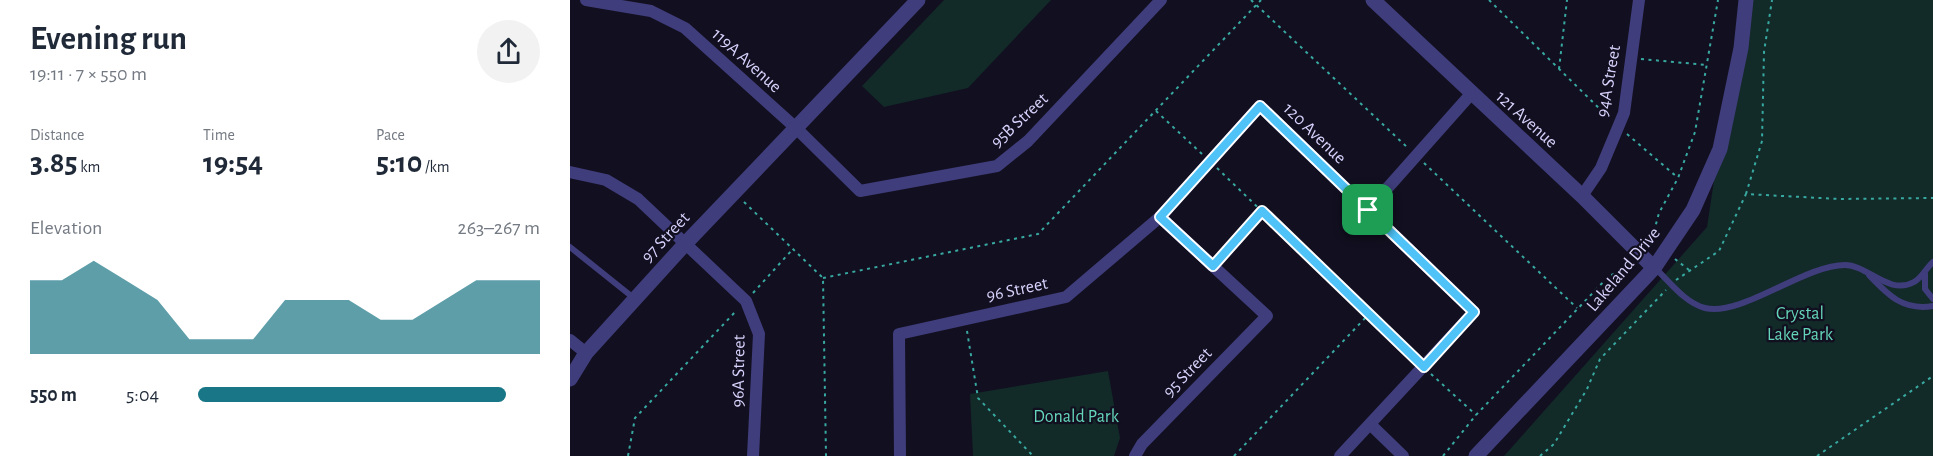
<!DOCTYPE html>
<html lang="en">
<head>
<meta charset="utf-8">
<style>
  :root { --surface:#fff; --page:#f2f2f3; --text:#1f2937; --muted:#747a83; --accent:#197686 }
  body { margin:0; font-family:"Alegreya Sans",sans-serif; background:var(--page); color:var(--text); height:100vh; display:flex; flex-direction:column; font-size:22px; white-space:nowrap }
  * { box-sizing:border-box; margin:0 }
  p { font-size:20px; color:var(--muted) }
  .icon { flex:none; width:33px; height:33px; fill:none; stroke:currentColor; stroke-width:2; stroke-linecap:round; stroke-linejoin:round }
  .map { position:relative; flex:1; overflow:hidden }
  .drawer { display:flex; flex-direction:column; background:var(--surface); width:570px }
  .drawer>* { flex:none }
  .pin { position:absolute; display:grid; place-items:center; width:51px; height:51px; color:#fff; margin:-26px; border-radius:12px; box-shadow:0 3px 9px #0006 }
  .round { display:grid; place-items:center; flex:none; width:63px; height:63px; border-radius:32px; background:var(--page) }
  .head { display:flex; align-items:center; justify-content:space-between; height:102px; padding:0 30px }
  h1 { font-size:33px; font-weight:700; line-height:45px }
  .metrics { display:grid; grid-template-columns:repeat(3,1fr); gap:9px; height:102px; padding:6px 30px }
  .metrics div { display:grid; align-content:center }
  .metrics b { font-size:30px; font-weight:700 }
  .metrics small { font-size:16px; font-weight:400 }
  .metrics p { font-size:16px }
  .chart { height:168px; padding:12px 30px }
  .chart p { display:flex; justify-content:space-between }
  .chart svg { width:100%; height:108px; margin-top:6px; fill:var(--accent); opacity:.7 }
  ul { padding:0 30px; list-style:none; font-size:20px }
  li { display:grid; grid-template-columns:96px 72px 1fr; align-items:center; height:45px }
  li i { height:15px; border-radius:8px; background:var(--accent) }
  main { display:flex; flex:1; min-height:0 }
  .map>svg:first-child { display:block }
</style>
</head>
<body>
<main>
<section class="drawer">
<div class="head"><div><h1>Evening run</h1><p>19:11 · 7 × 550 m</p></div><a class="round"><svg class="icon" aria-label="share" viewBox="0 0 24 24"><path d="M12 15V3M7 8l5-5 5 5M5 13v7h14v-7"/></svg></a></div>
<div class="metrics">
<div><p>Distance</p><b>3.85<small> km</small></b></div>
<div><p>Time</p><b>19:54</b></div>
<div><p>Pace</p><b>5:10<small> /km</small></b></div>
</div>
<div class="chart"><p><span>Elevation</span>263–267 m</p>
<svg viewBox="0 0 160 44" preserveAspectRatio="none"><path d="M0 44V14L10 14L20 6L30 14L40 22L50 38L60 38L70 38L80 22L90 22L100 22L110 30L120 30L130 22L140 14L150 14L160 14V44z"/></svg>
</div>
<ul>
<li><b>550 m</b>5:04<i style="width:90%"></i></li>
</ul>
</section>
<div class="map">
<svg width="1363" height="456" viewBox="0 0 1363 456">
  <rect width="100%" height="100%" fill="#120f20"/>
  <g fill="#122a28">
    <path d="M 374,0 L 481,0 L 398,88 L 314,107 L 292,86 Z"/>
    <path d="M 1171,0 L 1363,0 L 1363,456 L 934,456 L 1137,227 Z"/>
    <path d="M 538,371 L 550,438 L 544,456 L 403,456 L 400,394 Z"/>
  </g>
  <g fill="none" stroke-linecap="round" stroke-linejoin="round">
    <g stroke="#38a9a1" stroke-width="2" stroke-dasharray="3 4.5" stroke-linecap="butt">
      <path d="M 681,0 L 839,149"/>
      <path d="M 919,0 L 1039,118"/>
      <path d="M 1071,59 L 1137,65"/>
      <path d="M 989,69 L 997,0"/>
      <path d="M 586,111 L 632,154"/>
      <path d="M 1057,134 L 1107,177"/>
      <path d="M 854,163 L 1007,308"/>
      <path d="M 647,168 L 846,360"/>
      <path d="M 1176,194 L 1192,141 L 1194,52 L 1202,0"/>
      <path d="M 174,202 L 253,278 L 256,456"/>
      <path d="M 1080,246 L 1089,213 L 1108,178 L 1125,132 L 1148,0"/>
      <path d="M 649,258 L 692,211"/>
      <path d="M 1105,259 L 1119,270"/>
      <path d="M 253,278 L 468,234 L 691,0"/>
      <path d="M 1106,280 L 1149,251 L 1176,194 L 1269,199 L 1363,198"/>
      <path d="M 183,293 L 222,250"/>
      <path d="M 397,331 L 408,398 L 463,456"/>
      <path d="M 861,374 L 906,415"/>
      <path d="M 58,456 L 65,418 L 167,310"/>
      <path d="M 664,456 L 799,314"/>
      <path d="M 873,456 L 906,415 L 1039,276 L 1063,266"/>
      <path d="M 970,456 L 984,444 L 1017,389 L 1030,359 L 1096,290"/>
      <path d="M 1247,456 L 1363,376"/>
    </g>
    <g stroke="#3f3d7b" stroke-width="6">
      <path d="M 0,247 L 65,299"/>
      <path d="M 1085,268 C 1099,281 1115,303 1135,308 C 1172,317 1234,265 1275,265 C 1298,265 1319,296 1344,282 C 1352,278 1356,268 1363,262"/>
      <path d="M 1355,274 L 1355,289 L 1363,299"/>
      <path d="M 1299,275 C 1318,295 1333,311 1363,306"/>
    </g>
    <g stroke="#3f3d7b" stroke-width="12">
      <path d="M 16,0 L 81,11 L 115,28 L 226,128 L 290,191 L 427,166 L 458,141 L 591,0"/>
      <path d="M 0,172 L 36,180 L 68,199 L 176,301 L 189,334 L 183,456"/>
      <path d="M 1012,196 L 1031,168 L 1054,113 L 1069,0"/>
      <path d="M 798,210 L 901,94"/>
      <path d="M 0,340 L 16,353"/>
      <path d="M 801,425 L 833,456"/>
      <path d="M 330,456 L 329,334 L 496,297 L 590,217 L 690,106 L 904,312 L 770,456"/>
      <path d="M 565,456 L 572,444 L 697,316 L 590,217"/>
    </g>
    <g stroke="#3f3d7b" stroke-width="15">
      <path d="M 803,0 L 1012,196 L 1084,268"/>
      <path d="M 0,379 L 16,353 L 115,244 L 348,0"/>
      <path d="M 906,456 L 1084,268 L 1123,210 L 1150,149 L 1171,48 L 1176,0"/>
    </g>
  </g>
  <g fill="none" stroke-linecap="round" stroke-linejoin="round">
    <g stroke="#fff" stroke-width="12">
      <path id="route" d="M 690,106 L 904,312 L 854,367 L 692,211 L 643,266 L 590,217 Z"/>
    </g>
    <use href="#route" stroke="#4fc3f7" stroke-width="8"/>
  </g>
  <g text-anchor="middle" stroke-width="4.5" stroke-linejoin="round" paint-order="stroke">
    <g font-size="18" fill="#d6d2fb" stroke="#120f20">
      <text transform="translate(177 60) rotate(42)" y="6">119A Avenue</text>
      <text transform="translate(1038 81) rotate(-80)" y="6">94A Street</text>
      <text transform="translate(957 119) rotate(42)" y="6">121 Avenue</text>
      <text transform="translate(449 120) rotate(-43)" y="6">95B Street</text>
      <text transform="translate(745 133) rotate(44)" y="6">120 Avenue</text>
      <text transform="translate(95 237) rotate(-47)" y="6">97 Street</text>
      <text transform="translate(1053 269) rotate(-50)" y="6">Lakeland Drive</text>
      <text transform="translate(447 289) rotate(-12)" y="6">96 Street</text>
      <text transform="translate(168 371) rotate(-89)" y="6">96A Street</text>
      <text transform="translate(617 372) rotate(-46)" y="6">95 Street</text>
    </g>
    <g font-size="18" fill="#64d5b8" stroke="#120f20">
      <text x="1230" y="319">Crystal<tspan x="1230" dy="21">Lake Park</tspan></text>
      <text x="506" y="422">Donald Park</text>
    </g>
  </g>
</svg>
<div class="pin" style="left:798px;top:210px;background:#1e9e55"><svg class="icon" aria-label="arrive" viewBox="0 0 24 24"><path d="M6 21V4h12l-3 4 3 4H6"/></svg></div>
</div>
</main>
</body>
</html>
